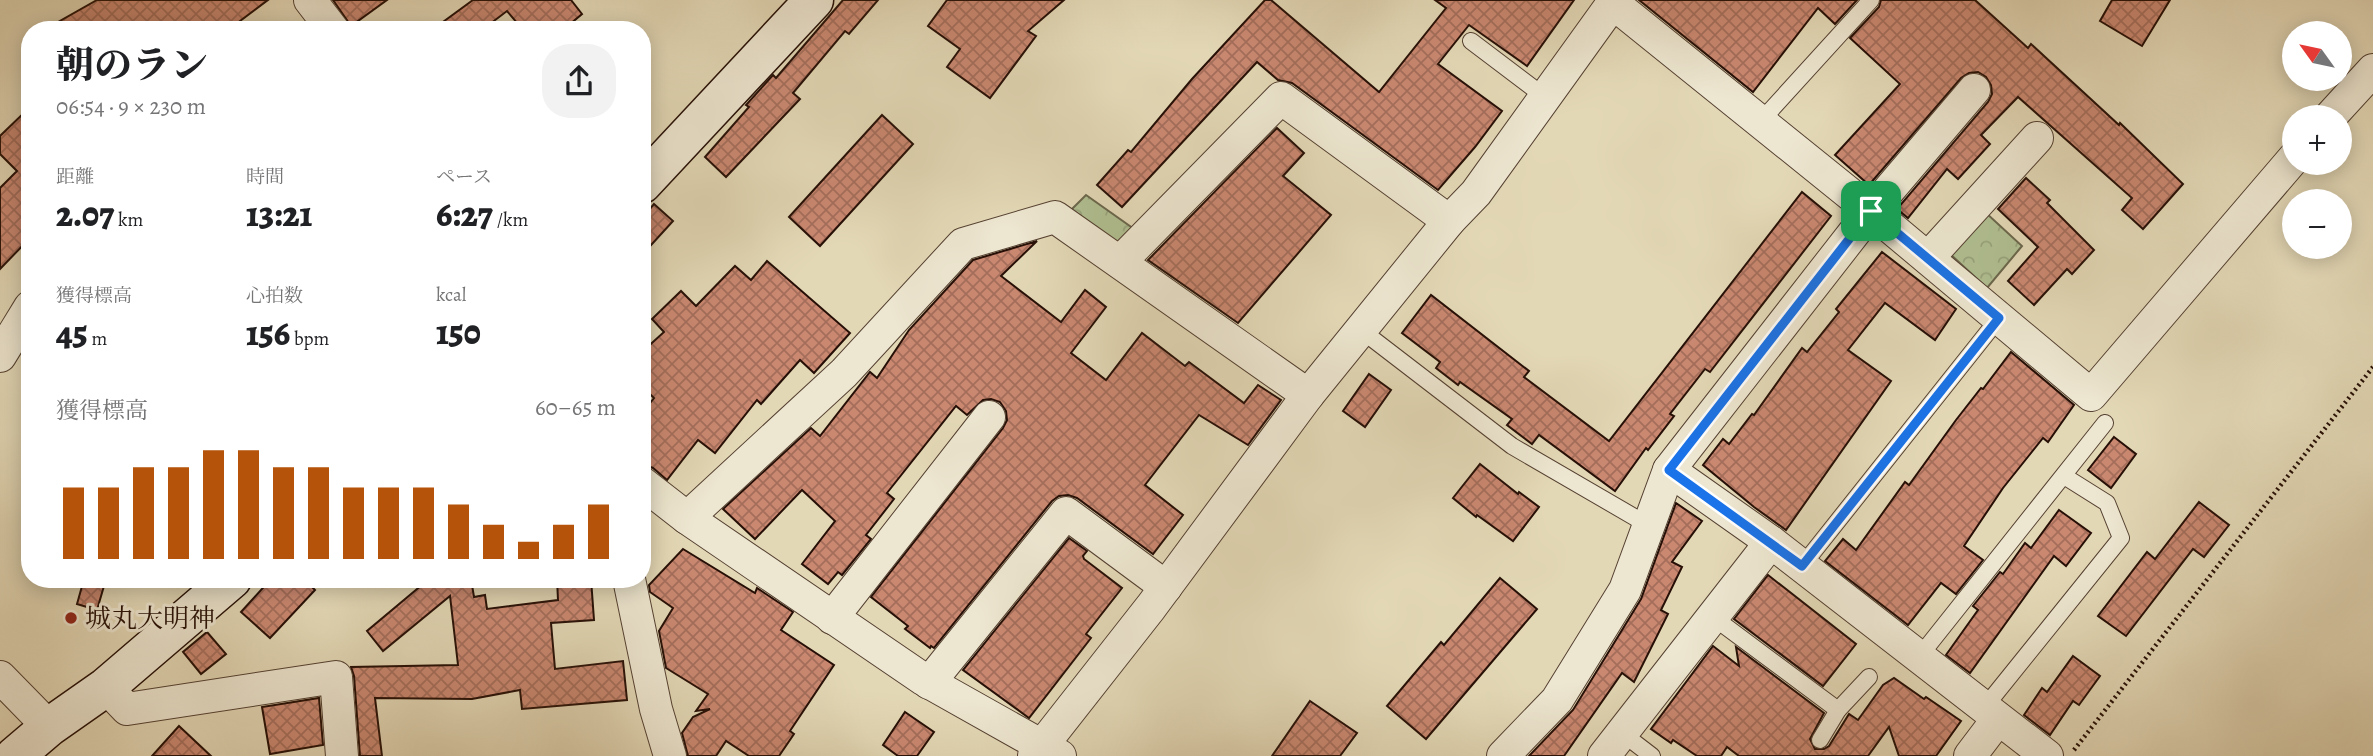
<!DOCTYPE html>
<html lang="ja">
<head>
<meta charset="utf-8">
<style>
  :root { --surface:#fff; --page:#f2f2f2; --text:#202124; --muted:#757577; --accent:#b45309 }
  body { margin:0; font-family:Alegreya,"Noto Serif JP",serif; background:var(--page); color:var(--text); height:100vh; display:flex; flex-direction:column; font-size:26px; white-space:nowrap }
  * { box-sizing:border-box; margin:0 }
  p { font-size:23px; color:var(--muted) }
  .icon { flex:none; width:38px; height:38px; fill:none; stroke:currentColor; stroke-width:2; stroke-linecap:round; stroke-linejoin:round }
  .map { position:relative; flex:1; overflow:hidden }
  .side { position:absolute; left:21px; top:21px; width:630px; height:567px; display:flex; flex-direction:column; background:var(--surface); border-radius:28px; box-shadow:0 4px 18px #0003 }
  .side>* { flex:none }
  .needle { width:46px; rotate:303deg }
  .fabs { position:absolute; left:2282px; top:21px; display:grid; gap:14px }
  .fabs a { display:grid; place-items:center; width:70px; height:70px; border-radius:50%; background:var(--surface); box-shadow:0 4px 18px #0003; font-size:35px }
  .pin { position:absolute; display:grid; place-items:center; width:60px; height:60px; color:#fff; margin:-30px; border-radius:14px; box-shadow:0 4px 10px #0006 }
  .round { display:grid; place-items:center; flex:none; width:74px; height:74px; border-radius:28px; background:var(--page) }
  .summary { display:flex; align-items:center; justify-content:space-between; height:119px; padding:0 35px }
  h1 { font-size:38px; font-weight:800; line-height:52px }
  .metrics { display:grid; grid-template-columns:repeat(3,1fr); gap:10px; height:119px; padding:7px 35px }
  .metrics div { display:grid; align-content:center }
  .metrics b { font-size:35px; font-weight:800 }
  .metrics small { font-size:19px; font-weight:400 }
  .metrics p { font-size:19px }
  .chart { height:196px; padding:14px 35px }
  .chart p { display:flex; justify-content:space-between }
  .chart svg { width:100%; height:126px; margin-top:7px; stroke:var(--accent); stroke-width:6 }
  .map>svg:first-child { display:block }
</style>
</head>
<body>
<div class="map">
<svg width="2373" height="756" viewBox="0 0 2373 756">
  <defs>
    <pattern id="forest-crowns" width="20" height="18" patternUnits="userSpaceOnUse" patternTransform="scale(1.75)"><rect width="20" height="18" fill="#b0bf91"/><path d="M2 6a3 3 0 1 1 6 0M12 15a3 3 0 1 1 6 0" fill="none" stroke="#97a37c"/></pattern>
    <pattern id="building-cross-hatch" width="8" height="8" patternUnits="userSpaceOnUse" patternTransform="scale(1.75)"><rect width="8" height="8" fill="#ca8871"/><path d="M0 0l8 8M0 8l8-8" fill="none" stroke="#a46e5b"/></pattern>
  </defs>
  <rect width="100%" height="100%" fill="#e3d8b6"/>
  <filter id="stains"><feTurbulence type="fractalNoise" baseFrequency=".00286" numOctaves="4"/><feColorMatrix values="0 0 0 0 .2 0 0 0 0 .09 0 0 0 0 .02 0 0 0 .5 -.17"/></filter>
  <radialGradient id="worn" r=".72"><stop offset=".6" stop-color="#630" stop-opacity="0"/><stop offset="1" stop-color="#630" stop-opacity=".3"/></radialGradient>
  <g fill="url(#forest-crowns)" stroke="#6b674c" stroke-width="2">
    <path d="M 1086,195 L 1134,229 L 1119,249 L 1070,211 Z"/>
    <path d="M 1985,212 L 2022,246 L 1987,288 L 1949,253 Z"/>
  </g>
  <g fill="url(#building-cross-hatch)" stroke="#260f06" stroke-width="2">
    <path d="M 97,0 L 268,0 L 228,30 L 44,30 Z"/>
    <path d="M 333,0 L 387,0 L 351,26 Z"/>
    <path d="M 473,0 L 571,0 L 582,14 L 563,30 L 523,30 L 507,11 L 482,30 L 432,30 Z"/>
    <path d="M 843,0 L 878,0 L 849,34 L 845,31 L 793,93 L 800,99 L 726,177 L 705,157 L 749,107 L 746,105 L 773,75 L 776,78 Z"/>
    <path d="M 947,0 L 1064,0 L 1028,31 L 1036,36 L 990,98 L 947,67 L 960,49 L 928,26 Z"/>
    <path d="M 1265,0 L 1271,0 L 1379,92 L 1446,8 L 1435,0 L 1574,0 L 1527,66 L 1469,25 L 1438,64 L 1502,111 L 1475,147 L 1438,190 L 1292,83 L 1278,80 L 1257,62 L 1122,207 L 1097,185 L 1128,150 L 1131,152 L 1192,79 Z"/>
    <path d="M 1639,0 L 1857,0 L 1835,24 L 1818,8 L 1753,92 Z"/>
    <path d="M 1881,0 L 1975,0 L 2028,48 L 2031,44 L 2119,125 L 2120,123 L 2183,184 L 2143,229 L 2122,210 L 2132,198 L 2018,97 L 1981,135 L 1990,144 L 1958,179 L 1947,169 L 1908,218 L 1897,209 L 1988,102 L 1992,94 L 1991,85 L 1986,77 L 1978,72 L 1969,73 L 1961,78 L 1869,185 L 1835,155 L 1900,84 L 1850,38 L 1879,7 Z"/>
    <path d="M 2112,0 L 2170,0 L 2142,46 L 2100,21 Z"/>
    <path d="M 30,107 L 30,238 L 0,269 L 0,188 L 17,171 L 0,154 L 0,136 Z"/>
    <path d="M 882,115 L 913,144 L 820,246 L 789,217 Z"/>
    <path d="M 1277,128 L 1304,153 L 1283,176 L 1331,215 L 1238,323 L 1148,260 Z"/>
    <path d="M 2026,178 L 2050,200 L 2047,203 L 2094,250 L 2072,274 L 2067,269 L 2034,305 L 2008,281 L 2038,247 L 1998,209 Z"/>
    <path d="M 1802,192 L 1831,216 L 1710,372 L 1705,369 L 1670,414 L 1674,416 L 1648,450 L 1646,448 L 1615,491 L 1539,435 L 1532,444 L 1507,425 L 1512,419 L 1460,382 L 1458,385 L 1436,368 L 1440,362 L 1402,333 L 1431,295 L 1529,371 L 1524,377 L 1609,441 Z"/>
    <path d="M 654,204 L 673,221 L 642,255 L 642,218 Z"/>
    <path d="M 1037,241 L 1001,276 L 1061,322 L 1085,290 L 1106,307 L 1071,353 L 1106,380 L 1142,333 L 1185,366 L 1189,362 L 1244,403 L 1258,385 L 1281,400 L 1248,445 L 1199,415 L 1145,485 L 1183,515 L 1153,554 L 1077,498 L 1068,495 L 1059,496 L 1052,501 L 934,648 L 931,646 L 930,648 L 905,629 L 908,626 L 871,597 L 1003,428 L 1007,420 L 1006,411 L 1000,402 L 991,399 L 983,400 L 967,415 L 956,406 L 887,493 L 894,499 L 866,535 L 871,539 L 842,575 L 838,572 L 828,584 L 802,564 L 835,521 L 802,490 L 755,539 L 723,509 L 811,428 L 820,436 L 870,372 L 877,378 L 909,330 L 973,260 Z"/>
    <path d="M 1882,252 L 1956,309 L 1935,340 L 1885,303 L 1848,350 L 1891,381 L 1786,530 L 1754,507 L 1703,465 L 1723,439 L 1729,444 L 1752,414 L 1754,415 L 1802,348 L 1807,352 L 1839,312 L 1836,309 Z"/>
    <path d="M 767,261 L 850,333 L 814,373 L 800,360 L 761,404 L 757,400 L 715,453 L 698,440 L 667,480 L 653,468 L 642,464 L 642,413 L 654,398 L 642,386 L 642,352 L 664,332 L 652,319 L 681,291 L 696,306 L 735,266 L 751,280 Z"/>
    <path d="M 2011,352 L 2074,405 L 2048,442 L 2043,438 L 2003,488 L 1964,546 L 1983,560 L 1956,594 L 1941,583 L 1908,625 L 1825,561 L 1843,539 L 1856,550 L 1905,482 L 1909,485 L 1956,420 L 1981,388 L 1983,389 Z"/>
    <path d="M 1369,374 L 1391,390 L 1365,427 L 1343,411 Z"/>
    <path d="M 2114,437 L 2136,454 L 2111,488 L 2088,470 Z"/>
    <path d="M 1480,464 L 1518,494 L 1519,492 L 1539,507 L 1513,541 L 1477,515 L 1476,517 L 1453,498 Z"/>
    <path d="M 2199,502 L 2229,525 L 2204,557 L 2193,549 L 2126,636 L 2098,616 L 2147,552 L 2155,559 Z"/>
    <path d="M 1676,503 L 1702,521 L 1672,562 L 1682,567 L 1661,610 L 1668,614 L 1634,682 L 1622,673 L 1564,756 L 1529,756 L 1573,710 L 1641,599 Z"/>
    <path d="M 2059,510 L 2091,533 L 2066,566 L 2054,556 L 1970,673 L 1946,655 L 1978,610 L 1973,606 L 2000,572 L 2003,574 L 2025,543 L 2031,548 Z"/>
    <path d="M 1069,538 L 1087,551 L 1083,556 L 1084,559 L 1122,588 L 1086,634 L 1091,638 L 1029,718 L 963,670 Z"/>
    <path d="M 683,549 L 755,593 L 757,588 L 793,612 L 781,630 L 834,665 L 790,731 L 794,734 L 779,756 L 749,756 L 726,741 L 716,756 L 688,756 L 682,733 L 693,717 L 710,709 L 696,711 L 708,694 L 666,668 L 659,631 L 673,608 L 650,592 L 649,585 Z"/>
    <path d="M 1768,575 L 1856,644 L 1823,686 L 1734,619 Z"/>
    <path d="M 1500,578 L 1537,609 L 1426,739 L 1387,706 L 1441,642 L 1444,645 Z"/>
    <path d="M 84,579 L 106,579 L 97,610 L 77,604 Z"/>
    <path d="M 271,579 L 304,579 L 315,590 L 270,638 L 241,612 Z"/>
    <path d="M 429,579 L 471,579 L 474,597 L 485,595 L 487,609 L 558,600 L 557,579 L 591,579 L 594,620 L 551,623 L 555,669 L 623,661 L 627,700 L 522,709 L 520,690 L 472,699 L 375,698 L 382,756 L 360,756 L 354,676 L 351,667 L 458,665 L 450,596 L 383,651 L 367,631 Z"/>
    <path d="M 207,632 L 226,654 L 201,674 L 183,652 Z"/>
    <path d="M 1713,646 L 1739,666 L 1736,647 L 1824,713 L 1810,739 L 1815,749 L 1824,749 L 1829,746 L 1849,714 L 1858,720 L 1883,685 L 1894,678 L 1924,699 L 1926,697 L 1961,721 L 1936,756 L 1899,756 L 1889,727 L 1868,756 L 1739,756 L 1727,747 L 1721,756 L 1697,756 L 1673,740 L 1671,743 L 1651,729 Z"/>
    <path d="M 2073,656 L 2100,676 L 2079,705 L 2073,701 L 2050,735 L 2024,715 L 2042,688 L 2047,692 Z"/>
    <path d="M 319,698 L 323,745 L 270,754 L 262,707 Z"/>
    <path d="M 1310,701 L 1357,733 L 1340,756 L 1272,756 Z"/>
    <path d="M 905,712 L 934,732 L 917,756 L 898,756 L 883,745 Z"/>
    <path d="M 179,726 L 211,756 L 152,756 Z"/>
  </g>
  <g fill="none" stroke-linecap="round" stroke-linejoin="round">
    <g stroke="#554132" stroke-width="18">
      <g id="lane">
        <path d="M 1471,41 L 1545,97"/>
        <path d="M 1760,122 L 1871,0"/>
        <path d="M 1361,330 L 1512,446 L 1648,525"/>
        <path d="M 1802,566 L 1999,318"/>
        <path d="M 1713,617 L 1838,710"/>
        <path d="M 1919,657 L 2105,423"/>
        <path d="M 1984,708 L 2121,538 L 2107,503 L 2064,476"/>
        <path d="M 1622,733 L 1652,756"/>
        <path d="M 1820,740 L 1838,710 L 1869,677"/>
      </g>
    </g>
    <g stroke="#554132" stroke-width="34">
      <g id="street">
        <path d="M 310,0 L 333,30"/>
        <path d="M 1613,3 L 1871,211 L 2091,395 L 2294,158"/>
        <path d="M 2330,117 L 2373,70"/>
        <path d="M 1928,258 L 2037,138"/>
        <path d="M 1120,262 L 1281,98 L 1449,221"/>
        <path d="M 0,356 L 30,307"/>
        <path d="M 642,483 L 687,518 L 923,679 L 1060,756"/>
        <path d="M 687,518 L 844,373 L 963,244 L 1055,217 L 1308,395"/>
        <path d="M 1771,542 L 2047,756"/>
        <path d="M 629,579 L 656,709 L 670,756"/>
        <path d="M 832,618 L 989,417"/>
        <path d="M 0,677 L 49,727"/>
        <path d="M 929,683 L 1066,513 L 1166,587"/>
        <path d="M 106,687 L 127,709 L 336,677 L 342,756"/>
        <path d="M 1034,756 L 1151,607 L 1308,395 L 1449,221 L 1476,193 L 1615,0"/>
        <path d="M 1503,756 L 1557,700 L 1625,590 L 1669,470 L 1871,211 L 1974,90"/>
        <path d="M 1604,756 L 1771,542 L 1669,470"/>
        <path d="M 1970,756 L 1998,719"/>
      </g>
    </g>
    <g stroke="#260f06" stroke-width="41">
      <g id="secondary">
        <path d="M 642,184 L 814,0"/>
        <path d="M 15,756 L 49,727 L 106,687 L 232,579"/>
      </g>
    </g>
    <path stroke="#260f06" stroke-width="4.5" stroke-dasharray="2 3.5" stroke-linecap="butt" d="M 2074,750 L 2373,367"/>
    <use href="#lane" stroke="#ede6d0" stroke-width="16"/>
    <use href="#street" stroke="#ede6d0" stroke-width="32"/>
    <use href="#secondary" stroke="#ede6d0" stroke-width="38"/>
  </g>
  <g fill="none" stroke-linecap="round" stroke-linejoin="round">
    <g stroke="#fff" stroke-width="14">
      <path id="route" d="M 1871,211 L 1999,318 L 1802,566 L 1669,470 Z"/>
    </g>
    <use href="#route" stroke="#1a73e8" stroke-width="9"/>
  </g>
  <circle fill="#8f2418" stroke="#ede6d0" stroke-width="2.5" cx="71" cy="618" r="7"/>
  <g text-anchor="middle" stroke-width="6" stroke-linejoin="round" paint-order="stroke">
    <g font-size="26" fill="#260f06" stroke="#ede6d0" text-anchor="start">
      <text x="85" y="627">城丸大明神</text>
    </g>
  </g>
  <rect width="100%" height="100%" filter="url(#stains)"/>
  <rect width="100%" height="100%" fill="url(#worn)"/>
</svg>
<div class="fabs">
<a><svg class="needle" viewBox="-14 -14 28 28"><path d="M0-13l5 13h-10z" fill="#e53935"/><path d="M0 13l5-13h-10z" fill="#757577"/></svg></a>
<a>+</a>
<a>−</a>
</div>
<div class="pin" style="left:1871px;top:211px;background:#1e9e55"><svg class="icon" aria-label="arrive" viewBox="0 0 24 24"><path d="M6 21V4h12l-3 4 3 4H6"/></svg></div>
<section class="side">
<div class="summary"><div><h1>朝のラン</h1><p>06:54 · 9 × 230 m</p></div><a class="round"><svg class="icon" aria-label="share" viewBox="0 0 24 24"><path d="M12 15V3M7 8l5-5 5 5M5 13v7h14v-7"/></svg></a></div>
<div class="metrics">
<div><p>距離</p><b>2.07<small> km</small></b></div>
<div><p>時間</p><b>13:21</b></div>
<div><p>ペース</p><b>6:27<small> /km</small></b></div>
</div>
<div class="metrics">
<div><p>獲得標高</p><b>45<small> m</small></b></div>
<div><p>心拍数</p><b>156<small> bpm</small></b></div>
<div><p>kcal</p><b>150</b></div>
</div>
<div class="chart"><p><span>獲得標高</span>60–65 m</p>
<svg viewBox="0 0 160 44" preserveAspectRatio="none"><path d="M5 44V19M15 44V19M25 44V12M35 44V12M45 44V6M55 44V6M65 44V12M75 44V12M85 44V19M95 44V19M105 44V19M115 44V25M125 44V32M135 44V38M145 44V32M155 44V25"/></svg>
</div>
</section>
</div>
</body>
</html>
